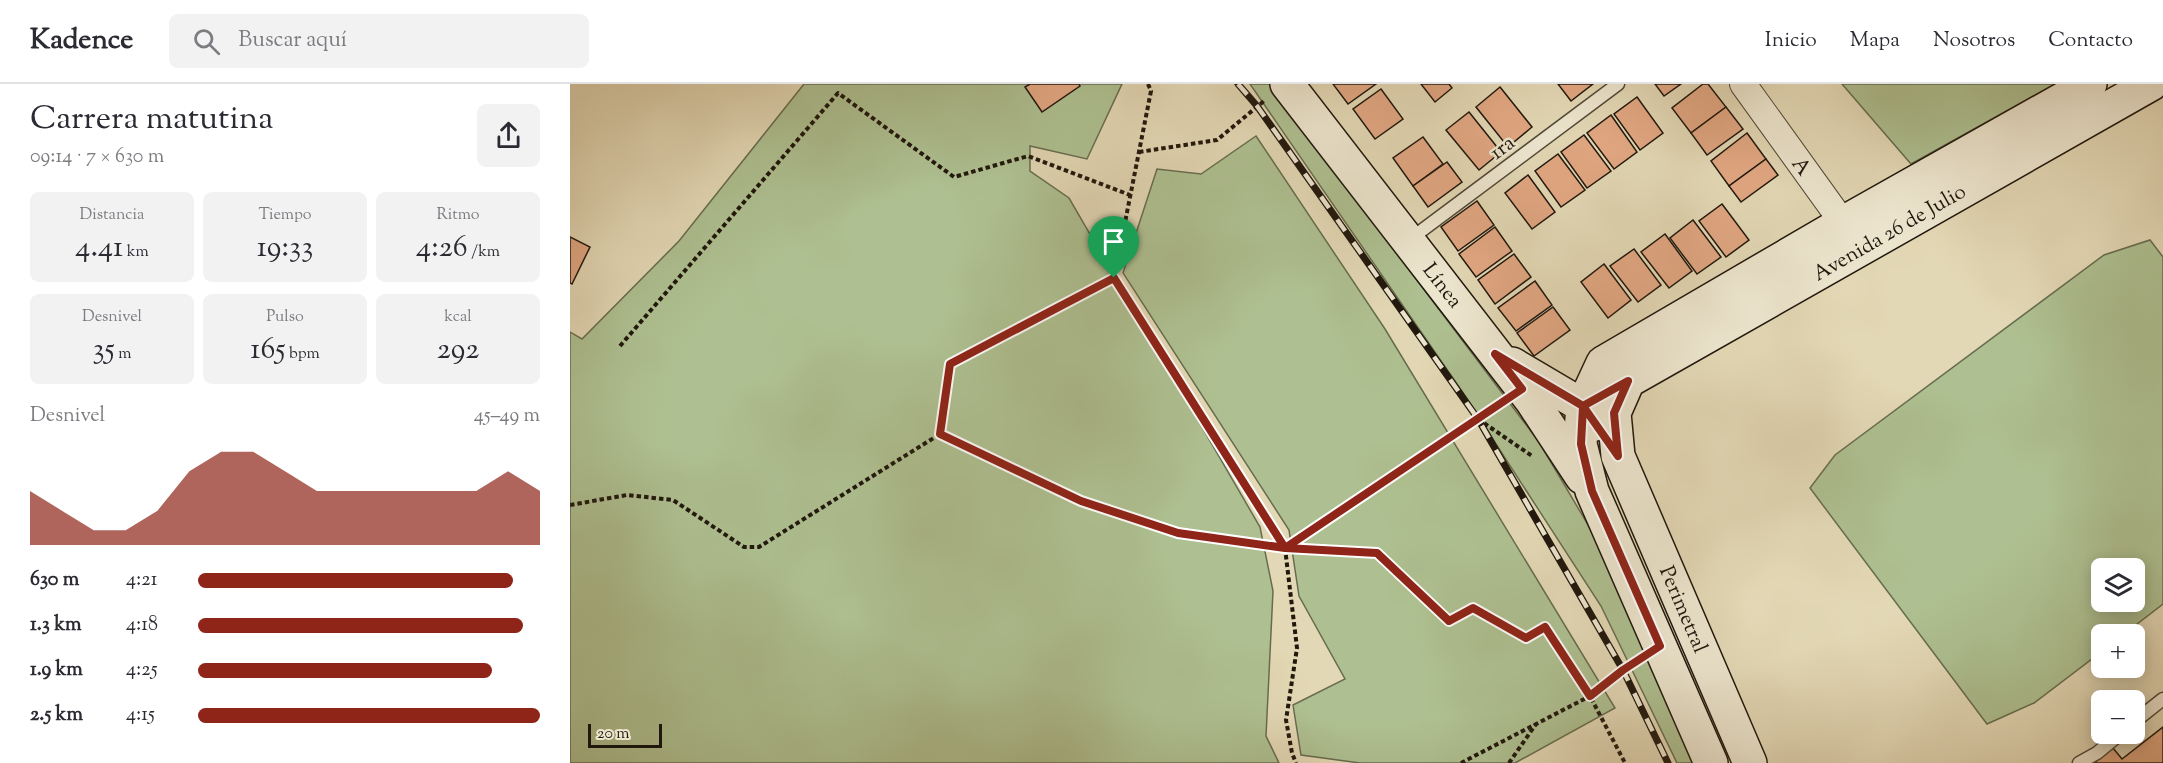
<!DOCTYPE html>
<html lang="es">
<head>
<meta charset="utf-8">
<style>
  :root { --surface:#fff; --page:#f2f2f3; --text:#2b2b33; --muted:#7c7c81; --line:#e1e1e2; --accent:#8f2418 }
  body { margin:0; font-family:"Sorts Mill Goudy",serif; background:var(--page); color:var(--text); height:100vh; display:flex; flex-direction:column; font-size:22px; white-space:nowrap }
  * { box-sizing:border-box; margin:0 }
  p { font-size:20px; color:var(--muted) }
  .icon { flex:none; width:33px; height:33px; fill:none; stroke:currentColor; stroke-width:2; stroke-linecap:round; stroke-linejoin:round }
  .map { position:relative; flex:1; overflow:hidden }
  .sheet { display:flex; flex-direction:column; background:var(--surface); width:570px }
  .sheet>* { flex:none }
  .buttons { position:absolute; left:1521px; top:474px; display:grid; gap:12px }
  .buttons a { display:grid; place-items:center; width:54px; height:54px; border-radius:9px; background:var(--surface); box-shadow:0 3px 15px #0003; font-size:30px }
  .scale { position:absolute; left:18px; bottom:15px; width:74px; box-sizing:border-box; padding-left:6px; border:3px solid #20170d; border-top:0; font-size:16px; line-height:21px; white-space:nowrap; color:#20170d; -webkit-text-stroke:4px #ede6cf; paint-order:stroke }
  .pin { position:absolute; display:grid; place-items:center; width:51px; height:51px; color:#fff; margin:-62px -26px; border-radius:50% 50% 50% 0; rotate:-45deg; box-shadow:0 0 6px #0007 }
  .pin .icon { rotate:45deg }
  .round { display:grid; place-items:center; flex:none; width:63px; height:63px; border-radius:9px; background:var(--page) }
  .head { display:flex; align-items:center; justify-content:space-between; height:102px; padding:0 30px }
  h1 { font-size:33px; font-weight:600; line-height:45px }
  .figures { display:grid; grid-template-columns:repeat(3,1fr); gap:9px; height:102px; padding:6px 30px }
  .figures div { display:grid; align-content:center; border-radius:9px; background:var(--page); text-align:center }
  .figures b { font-size:30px; font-weight:600 }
  .figures small { font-size:16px; font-weight:400 }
  .figures p { font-size:16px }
  .chart { height:168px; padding:12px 30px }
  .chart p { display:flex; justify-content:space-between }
  .chart svg { width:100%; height:108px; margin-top:6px; fill:var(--accent); opacity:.7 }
  ul { padding:0 30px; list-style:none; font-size:20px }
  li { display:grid; grid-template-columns:96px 72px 1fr; align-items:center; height:45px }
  li i { height:15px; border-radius:8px; background:var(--accent) }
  header { display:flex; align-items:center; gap:36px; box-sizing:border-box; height:84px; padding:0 30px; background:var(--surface); border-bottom:2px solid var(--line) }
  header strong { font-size:28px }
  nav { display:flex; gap:33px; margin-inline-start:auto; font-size:21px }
  .search { width:420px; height:54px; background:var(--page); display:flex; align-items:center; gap:15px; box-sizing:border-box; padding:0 21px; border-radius:9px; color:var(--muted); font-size:22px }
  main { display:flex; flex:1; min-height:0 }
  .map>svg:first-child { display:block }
</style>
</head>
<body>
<header>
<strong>Kadence</strong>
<div class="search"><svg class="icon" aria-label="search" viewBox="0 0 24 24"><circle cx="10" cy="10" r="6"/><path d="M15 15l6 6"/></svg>Buscar aquí</div>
<nav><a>Inicio</a><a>Mapa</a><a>Nosotros</a><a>Contacto</a></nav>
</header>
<main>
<section class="sheet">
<div class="head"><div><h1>Carrera matutina</h1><p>09:14 · 7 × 630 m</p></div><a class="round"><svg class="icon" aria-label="share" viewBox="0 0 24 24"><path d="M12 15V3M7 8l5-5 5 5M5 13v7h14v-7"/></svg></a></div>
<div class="figures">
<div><p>Distancia</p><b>4.41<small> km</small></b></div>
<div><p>Tiempo</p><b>19:33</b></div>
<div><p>Ritmo</p><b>4:26<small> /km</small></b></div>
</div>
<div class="figures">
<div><p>Desnivel</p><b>35<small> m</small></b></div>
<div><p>Pulso</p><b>165<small> bpm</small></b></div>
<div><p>kcal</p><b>292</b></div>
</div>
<div class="chart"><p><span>Desnivel</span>45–49 m</p>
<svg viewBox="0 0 160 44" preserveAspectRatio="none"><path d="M0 44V22L10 30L20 38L30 38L40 30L50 14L60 6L70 6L80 14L90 22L100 22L110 22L120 22L130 22L140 22L150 14L160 22V44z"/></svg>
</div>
<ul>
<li><b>630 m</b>4:21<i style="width:92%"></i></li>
<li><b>1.3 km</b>4:18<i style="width:95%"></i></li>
<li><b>1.9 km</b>4:25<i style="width:86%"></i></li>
<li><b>2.5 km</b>4:15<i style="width:100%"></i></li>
</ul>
</section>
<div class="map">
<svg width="1593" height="679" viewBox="0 0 1593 679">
  <rect width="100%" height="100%" fill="#e3d8b5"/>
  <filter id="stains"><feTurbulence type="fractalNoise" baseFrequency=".00333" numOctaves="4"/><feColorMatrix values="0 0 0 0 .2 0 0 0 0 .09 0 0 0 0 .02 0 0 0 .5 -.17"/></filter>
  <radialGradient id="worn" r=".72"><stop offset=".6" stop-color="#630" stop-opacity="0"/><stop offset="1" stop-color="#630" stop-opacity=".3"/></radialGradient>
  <g fill="#aec091" stroke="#676c4f" stroke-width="1.5" fill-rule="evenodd">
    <path d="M 234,0 L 552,0 L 517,75 L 460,62 L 460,87 L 499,114 L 690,443 L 703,507 L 696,652 L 709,679 L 0,679 L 0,248 L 12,255 L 109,157 Z"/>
    <path d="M 680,0 L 699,0 L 969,358 L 1040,478 L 1125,679 L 1107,679 L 1031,522 L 889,303 Z"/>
    <path d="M 1272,0 L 1485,0 L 1341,80 Z"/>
    <path d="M 686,52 L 815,245 L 1045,624 L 945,679 L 790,679 L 731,671 L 723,621 L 775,595 L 729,512 L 719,446 L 553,189 L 587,85 L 631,90 Z"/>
    <path d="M 1580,156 L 1593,173 L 1593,520 L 1554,550 L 1532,550 L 1531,568 L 1464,619 L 1417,640 L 1240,404 L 1265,371 L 1534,171 ZM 1532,484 L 1564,484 L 1564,518 L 1532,518 Z"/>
  </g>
  <g fill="#e1a782" stroke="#20170d" stroke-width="1.5">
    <path d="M 460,0 L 509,0 L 510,2 L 472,28 L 455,3 Z"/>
    <path d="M 763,0 L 806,0 L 778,20 Z"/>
    <path d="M 851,0 L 879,0 L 882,4 L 865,18 Z"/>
    <path d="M 988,0 L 1023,0 L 1001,17 Z"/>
    <path d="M 1085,0 L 1111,0 L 1094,12 Z"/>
    <path d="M 1133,0 L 1138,0 L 1156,23 L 1121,49 L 1102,24 Z"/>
    <path d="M 930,3 L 962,43 L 938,63 L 906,23 Z"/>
    <path d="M 811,5 L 833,35 L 805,55 L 783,25 Z"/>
    <path d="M 1067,13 L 1093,49 L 1070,66 L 1044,30 Z"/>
    <path d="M 1156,23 L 1173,45 L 1137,71 L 1121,49 Z"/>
    <path d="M 899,28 L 931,68 L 909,86 L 876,46 Z"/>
    <path d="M 1041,31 L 1067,68 L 1044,85 L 1017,49 Z"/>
    <path d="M 1177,49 L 1196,75 L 1159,102 L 1141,77 Z"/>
    <path d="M 1014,51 L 1041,87 L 1017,104 L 991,68 Z"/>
    <path d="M 853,53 L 873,80 L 843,102 L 823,74 Z"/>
    <path d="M 988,70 L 1015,106 L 991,123 L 965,87 Z"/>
    <path d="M 1196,75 L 1208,91 L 1171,118 L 1159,102 Z"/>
    <path d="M 877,78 L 892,98 L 858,123 L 843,102 Z"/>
    <path d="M 958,91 L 985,128 L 962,145 L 935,109 Z"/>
    <path d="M 907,117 L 924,141 L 888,167 L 871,143 Z"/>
    <path d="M 1152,120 L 1179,156 L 1156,173 L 1129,137 Z"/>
    <path d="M 1123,136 L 1151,173 L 1127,190 L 1100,154 Z"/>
    <path d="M 925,143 L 942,167 L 906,193 L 889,170 Z"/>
    <path d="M 1095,150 L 1122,187 L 1099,204 L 1071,168 Z"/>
    <path d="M 0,153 L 20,163 L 2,200 L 0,199 Z"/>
    <path d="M 1064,165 L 1091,201 L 1068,218 L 1040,182 Z"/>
    <path d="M 944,170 L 961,193 L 925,220 L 908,196 Z"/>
    <path d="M 1034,180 L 1061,216 L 1038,234 L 1011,198 Z"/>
    <path d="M 965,197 L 982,221 L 946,247 L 928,224 Z"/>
    <path d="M 983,223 L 1000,246 L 964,272 L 947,249 Z"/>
    <path d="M 1593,643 L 1593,679 L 1524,679 L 1543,664 L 1552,675 Z"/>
  </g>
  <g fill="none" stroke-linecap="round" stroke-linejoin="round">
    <g stroke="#514737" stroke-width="15">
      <g id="service">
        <path d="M 839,156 L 1048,0"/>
        <path d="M 1564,638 L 1593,615"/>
        <path d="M 1509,679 L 1527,669 L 1550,650"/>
      </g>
    </g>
    <g stroke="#514737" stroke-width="28">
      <path id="minor" d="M 1173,0 L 1284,154"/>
    </g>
    <g stroke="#20170d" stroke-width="36">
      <g id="secondary">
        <path d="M 717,0 L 962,317 L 1012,393"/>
        <path d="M 942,280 L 1013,322 L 1025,340"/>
        <path d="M 1141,679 L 1022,407 L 1010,360 L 1013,322 L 1033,279 L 1273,139 L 1520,0"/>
        <path d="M 1180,679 L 1048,372 L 1044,329 L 1058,297 L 1581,0"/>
      </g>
    </g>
    <g stroke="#20170d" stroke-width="4" stroke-dasharray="4.5 3" stroke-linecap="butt">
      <path d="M 578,0 L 581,7 L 544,194 L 715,464 L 727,564 L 716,636 L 722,669 L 726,679"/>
      <path d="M 569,68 L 647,56 L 694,17"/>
      <path d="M 50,262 L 268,9 L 384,93 L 458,72 L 560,111"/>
      <path d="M 908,335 L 962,372"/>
      <path d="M 370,350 L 380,280 L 544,194"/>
      <path d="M 0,421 L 57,411 L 103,416 L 174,463 L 189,463 L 370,350 L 511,417 L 608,449 L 715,464 L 807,469 L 879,537 L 903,524 L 956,554 L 975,543 L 1020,612 L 1055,679"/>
      <path d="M 715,463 L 929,321"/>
      <path d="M 891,679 L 1020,612 L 1067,577"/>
      <path d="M 939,679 L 966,640"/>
    </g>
    <use href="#service" stroke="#ede6cf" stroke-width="12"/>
    <use href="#minor" stroke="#ede6cf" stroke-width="26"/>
    <use href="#secondary" stroke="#ede6cf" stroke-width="33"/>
    <g stroke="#20170d" stroke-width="7">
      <path id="rail" d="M 668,0 L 687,22 L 908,335 L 1053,586 L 1098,679"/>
    </g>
    <use href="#rail" stroke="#ede6cf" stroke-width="4.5" stroke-dasharray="14" stroke-linecap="butt"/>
  </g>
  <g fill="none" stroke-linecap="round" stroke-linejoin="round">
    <g stroke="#fff" stroke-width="12">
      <path id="route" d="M 544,194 L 715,464 L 807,469 L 879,537 L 903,524 L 956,554 L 975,543 L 1020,612 L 1053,586 L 1090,562 L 1022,407 L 1011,360 L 1013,322 L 1048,372 L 1044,329 L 1058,297 L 1013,322 L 925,270 L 952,305 L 715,464 L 608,449 L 511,417 L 370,350 L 380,280 L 544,194"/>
    </g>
    <use href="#route" stroke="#8f2418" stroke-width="8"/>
  </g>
  <g text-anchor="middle" stroke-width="5" stroke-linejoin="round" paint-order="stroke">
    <g font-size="21" fill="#20170d" stroke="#ede6cf">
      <text transform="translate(932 63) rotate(-37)" y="7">1ra</text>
      <text transform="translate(1232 82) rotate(54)" y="7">A</text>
      <text transform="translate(1319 148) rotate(-30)" y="7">Avenida 26 de Julio</text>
      <text transform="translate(873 201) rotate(52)" y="7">Línea</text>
      <text transform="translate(1114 525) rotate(67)" y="7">Perimetral</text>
    </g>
  </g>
  <rect width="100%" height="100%" filter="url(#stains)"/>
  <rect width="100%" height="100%" fill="url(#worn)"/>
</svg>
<div class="buttons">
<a><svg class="icon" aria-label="layers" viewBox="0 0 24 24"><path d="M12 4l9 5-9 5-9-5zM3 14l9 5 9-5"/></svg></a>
<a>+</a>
<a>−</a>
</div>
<div class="scale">20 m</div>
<div class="pin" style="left:544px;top:194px;background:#1e9e55"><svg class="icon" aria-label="arrive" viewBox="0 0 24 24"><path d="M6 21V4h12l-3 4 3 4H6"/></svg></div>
</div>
</main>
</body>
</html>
